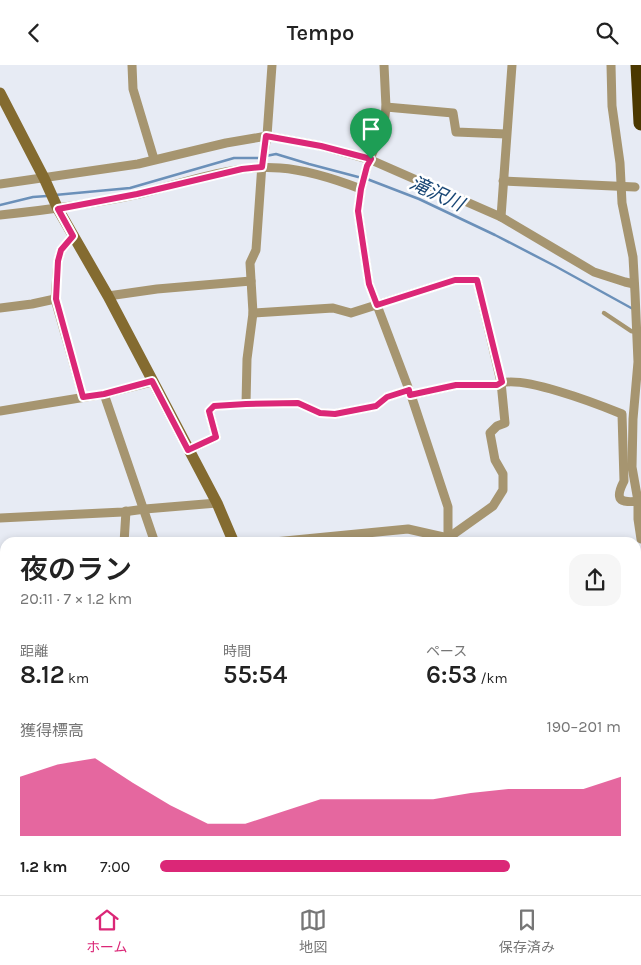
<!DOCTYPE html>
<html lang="ja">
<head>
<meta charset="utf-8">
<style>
  :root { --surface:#fff; --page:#f6f6f6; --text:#222; --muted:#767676; --line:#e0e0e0; --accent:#db2777 }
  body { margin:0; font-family:Karla,"Noto Sans JP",sans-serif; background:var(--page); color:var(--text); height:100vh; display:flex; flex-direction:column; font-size:19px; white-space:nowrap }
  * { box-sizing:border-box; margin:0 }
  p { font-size:16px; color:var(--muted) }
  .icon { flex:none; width:28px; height:28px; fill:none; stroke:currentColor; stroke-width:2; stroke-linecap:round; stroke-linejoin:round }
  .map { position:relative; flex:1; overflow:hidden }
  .sheet { position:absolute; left:0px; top:472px; width:641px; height:358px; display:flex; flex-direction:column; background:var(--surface); border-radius:15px 15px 0 0; box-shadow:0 2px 8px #0003 }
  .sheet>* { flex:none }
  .pin { position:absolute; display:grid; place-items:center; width:42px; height:42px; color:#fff; margin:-51px -21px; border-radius:50% 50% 50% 0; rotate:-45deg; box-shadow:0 0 5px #0007 }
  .pin .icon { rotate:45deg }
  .round { display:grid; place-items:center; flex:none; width:52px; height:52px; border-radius:15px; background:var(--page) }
  .summary { display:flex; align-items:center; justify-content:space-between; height:85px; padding:0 20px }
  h1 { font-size:28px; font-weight:600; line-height:38px }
  .figures { display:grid; grid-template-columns:repeat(3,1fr); gap:8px; height:85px; padding:5px 20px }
  .figures div { display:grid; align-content:center }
  .figures b { font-size:25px; font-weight:600 }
  .figures small { font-size:14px; font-weight:400 }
  .figures p { font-size:14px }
  .chart { height:140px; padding:10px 20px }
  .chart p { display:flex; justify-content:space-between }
  .chart svg { width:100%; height:90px; margin-top:5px; fill:var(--accent); opacity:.7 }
  ul { padding:0 20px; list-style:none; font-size:16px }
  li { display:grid; grid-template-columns:80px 60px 1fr; align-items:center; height:38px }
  li i { height:12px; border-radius:6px; background:var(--accent) }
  header { display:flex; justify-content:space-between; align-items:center; height:65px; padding:0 20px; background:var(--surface); font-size:22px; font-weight:600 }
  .menu { display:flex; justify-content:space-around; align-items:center; height:70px; border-top:1px solid var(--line); background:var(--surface); font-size:14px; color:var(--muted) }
  .menu a { display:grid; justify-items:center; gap:2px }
  .menu .active { color:var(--accent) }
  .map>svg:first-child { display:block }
</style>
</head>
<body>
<header><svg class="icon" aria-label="back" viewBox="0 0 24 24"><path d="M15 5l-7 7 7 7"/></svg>Tempo<svg class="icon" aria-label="search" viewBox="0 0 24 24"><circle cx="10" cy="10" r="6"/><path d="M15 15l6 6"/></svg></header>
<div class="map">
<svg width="641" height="830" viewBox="0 0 641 830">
  <rect width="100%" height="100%" fill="#e7ebf4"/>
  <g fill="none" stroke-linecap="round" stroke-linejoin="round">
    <g stroke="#6b90b9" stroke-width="2.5">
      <path d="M 266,91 L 276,89 L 309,99 L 362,113"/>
      <path d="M 367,114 L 419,134 L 495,170 L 555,201 L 633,244"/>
      <path d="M 55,130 L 130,123 L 234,93 L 260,93"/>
      <path d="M 0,140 L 33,132 L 47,131"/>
    </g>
    <path stroke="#a69570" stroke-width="4.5" d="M 604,248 L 631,266 L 637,267"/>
    <g stroke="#a69570" stroke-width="9">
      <path d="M 132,0 L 133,24 L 154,94"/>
      <path d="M 384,0 L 386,42 L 384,60 L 367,101 L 361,124 L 358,146 L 369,219 L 411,330 L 448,442 L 448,477"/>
      <path d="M 611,0 L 612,41 L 620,98 L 622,138 L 633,192 L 635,228 L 638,297 L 633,354 L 632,402 L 638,436 L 638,454 L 641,474"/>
      <path d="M 386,42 L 453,48 L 456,67 L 506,69"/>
      <path d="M 503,116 L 635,122"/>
      <path d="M 0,119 L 138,99 L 226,78 L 267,71 L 321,81 L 371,95 L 501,152 L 594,207 L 625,217 L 634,219"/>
      <path d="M 0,150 C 47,145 93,139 139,129 C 185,118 233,99 280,103 C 308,105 335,114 361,124"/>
      <path d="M 501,152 L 512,0"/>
      <path d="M 73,171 L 61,185 L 58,196 L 55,234 L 83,332"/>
      <path d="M 108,231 L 157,224 L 251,216"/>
      <path d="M 0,243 L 32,239 L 55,234"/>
      <path d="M 253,248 L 333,243 L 351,248 L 455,215 L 477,215 L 501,317 L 505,358 L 497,361 L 490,368 L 495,395 L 503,409 L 503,425 L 493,441 L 448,473 L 408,464 L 264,478"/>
      <path d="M 104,329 L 155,478"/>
      <path d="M 411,330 L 456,320 L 497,320 C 516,307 600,340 622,349 L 624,416 C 613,437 622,438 641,436"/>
      <path d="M 246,339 L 247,294 L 253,248 L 250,198 L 256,185 L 262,99 L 267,71 L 272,0"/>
      <path d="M 0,346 L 104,329 L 152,317"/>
      <path d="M 189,385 L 216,372 L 209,346 L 214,341 L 246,339 L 298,338 L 320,348 L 335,349 L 376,341 L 387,332 L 409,325"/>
      <path d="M 0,453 L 123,447 L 145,444 L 217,438"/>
      <path d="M 124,478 L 126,446"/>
      <path d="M 0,578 L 5,578"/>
      <path d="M 636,585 L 641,585"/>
      <path d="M 0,694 L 5,739"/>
      <path d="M 0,781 L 5,780"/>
      <path d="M 0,809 L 5,809"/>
      <path d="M 131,825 L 132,830"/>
      <path d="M 155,825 L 155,830"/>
      <path d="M 220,825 L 221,830"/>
      <path d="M 352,825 L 354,830"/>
      <path d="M 537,825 L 538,830"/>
    </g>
    <g stroke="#846b30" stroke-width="11">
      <path d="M 0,28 L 44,113 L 58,144 L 108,231 L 217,438 L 234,478"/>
      <path d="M 407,825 L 409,830"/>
    </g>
    <path stroke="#4b3800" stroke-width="15" d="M 638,0 L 641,58"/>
  </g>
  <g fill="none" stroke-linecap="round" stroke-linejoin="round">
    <g stroke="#fff" stroke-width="10">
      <path id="route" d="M 266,71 L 321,81 L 371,94 L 367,101 L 361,124 L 358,146 L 369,219 L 377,240 L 455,215 L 477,215 L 502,317 L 497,320 L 456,320 L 410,330 L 409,325 L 387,332 L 376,341 L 335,349 L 320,348 L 298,338 L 246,339 L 214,341 L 209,346 L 216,372 L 188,385 L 152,316 L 104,329 L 83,332 L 56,234 L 58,196 L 61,185 L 73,171 L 58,144 L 137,129 L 242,104 L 262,102 Z"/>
    </g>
    <use href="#route" stroke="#db2777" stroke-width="6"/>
  </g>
  <g text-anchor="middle" stroke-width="5" stroke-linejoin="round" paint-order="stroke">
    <g font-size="19" font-style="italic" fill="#194775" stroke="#fff">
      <text transform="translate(437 128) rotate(25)" y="7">滝沢川</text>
    </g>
  </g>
</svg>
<div class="pin" style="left:371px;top:94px;background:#1e9e55"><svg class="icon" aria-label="arrive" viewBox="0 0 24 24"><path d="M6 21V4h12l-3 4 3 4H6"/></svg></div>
<section class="sheet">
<div class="summary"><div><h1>夜のラン</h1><p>20:11 · 7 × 1.2 km</p></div><a class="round"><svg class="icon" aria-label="share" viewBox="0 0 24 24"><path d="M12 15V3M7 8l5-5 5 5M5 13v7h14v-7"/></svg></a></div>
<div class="figures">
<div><p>距離</p><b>8.12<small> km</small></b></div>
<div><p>時間</p><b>55:54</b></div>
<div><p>ペース</p><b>6:53<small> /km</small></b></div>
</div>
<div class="chart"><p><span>獲得標高</span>190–201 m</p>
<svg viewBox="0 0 160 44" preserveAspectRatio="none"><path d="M0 44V15L10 9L20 6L30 18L40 29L50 38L60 38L70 32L80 26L90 26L100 26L110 26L120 23L130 21L140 21L150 21L160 15V44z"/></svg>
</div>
<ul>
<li><b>1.2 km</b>7:00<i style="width:76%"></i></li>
</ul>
</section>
</div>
<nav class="menu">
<a class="active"><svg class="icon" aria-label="home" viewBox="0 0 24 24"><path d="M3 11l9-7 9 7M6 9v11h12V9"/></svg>ホーム</a>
<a><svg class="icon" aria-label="map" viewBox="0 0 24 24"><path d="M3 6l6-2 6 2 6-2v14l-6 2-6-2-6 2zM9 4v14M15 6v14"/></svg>地図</a>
<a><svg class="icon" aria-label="saved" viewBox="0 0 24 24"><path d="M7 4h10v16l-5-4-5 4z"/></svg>保存済み</a>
</nav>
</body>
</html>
